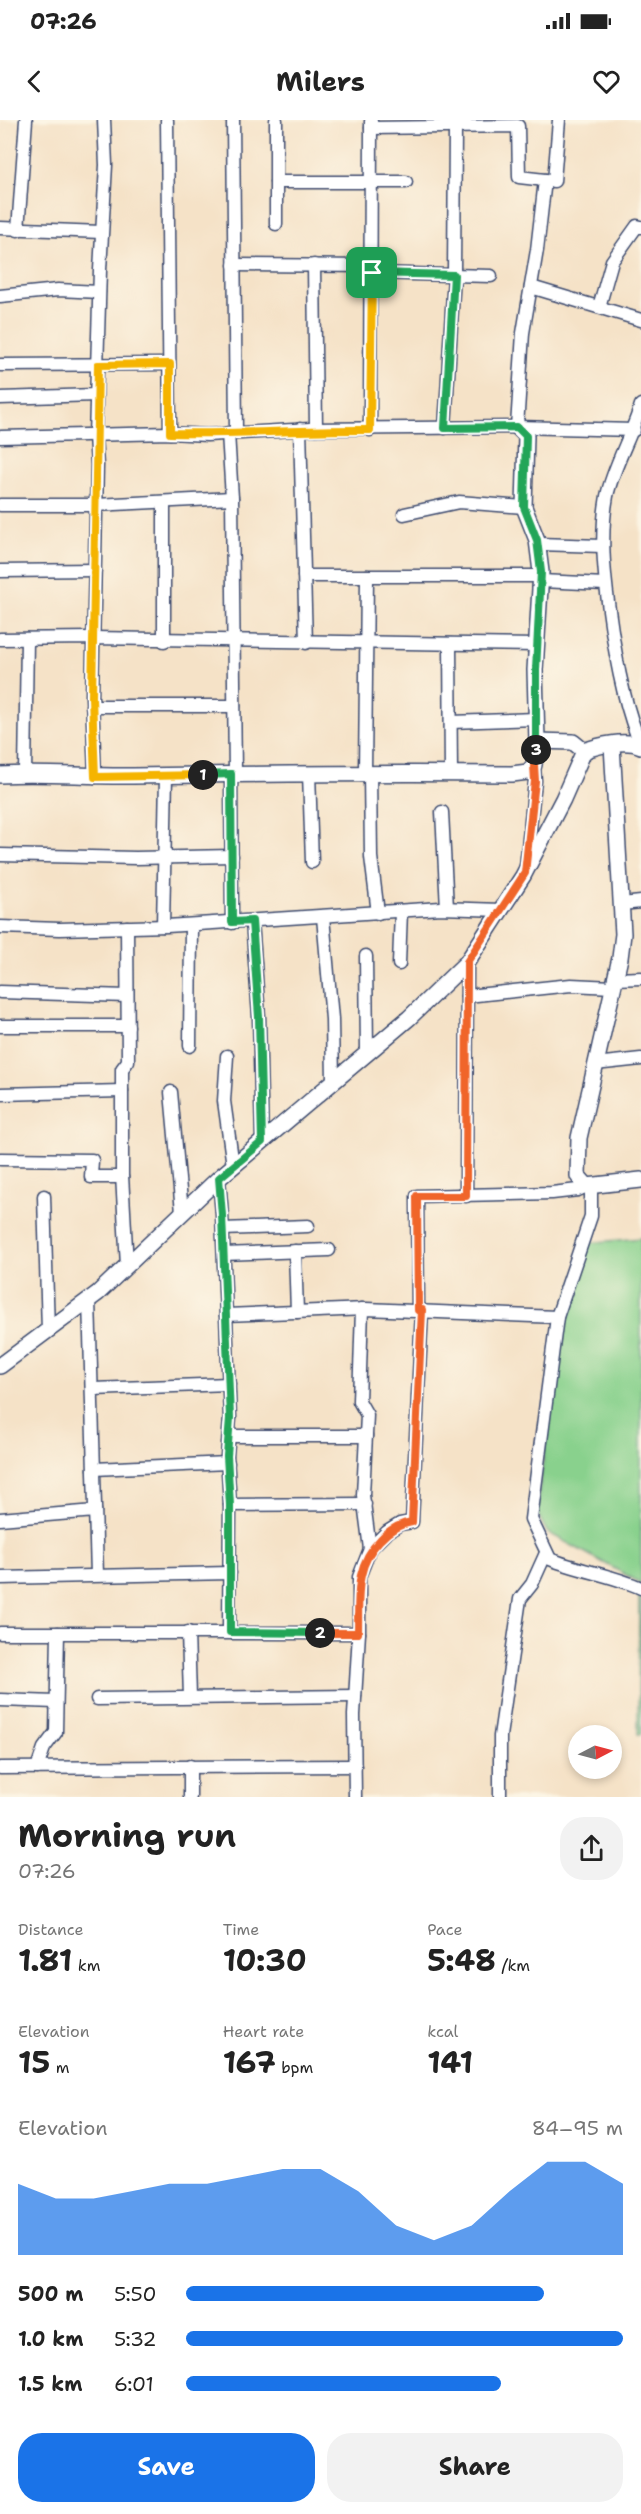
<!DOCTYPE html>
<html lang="en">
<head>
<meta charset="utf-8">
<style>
  :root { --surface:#fff; --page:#f2f2f2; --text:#222; --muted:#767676; --accent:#1a73e8 }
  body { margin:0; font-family:"Shantell Sans",sans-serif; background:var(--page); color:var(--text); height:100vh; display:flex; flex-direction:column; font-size:22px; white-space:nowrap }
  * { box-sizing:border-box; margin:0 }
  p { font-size:20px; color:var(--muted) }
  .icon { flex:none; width:33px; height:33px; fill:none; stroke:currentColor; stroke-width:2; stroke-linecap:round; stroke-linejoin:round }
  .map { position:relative; height:1677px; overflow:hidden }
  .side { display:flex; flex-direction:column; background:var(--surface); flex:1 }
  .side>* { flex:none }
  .needle { width:39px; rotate:84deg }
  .controls { position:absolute; left:568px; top:1605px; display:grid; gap:12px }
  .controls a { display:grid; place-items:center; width:54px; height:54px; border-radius:50%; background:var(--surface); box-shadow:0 3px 9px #0003; font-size:30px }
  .pin { position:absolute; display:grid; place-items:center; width:51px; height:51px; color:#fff; margin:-26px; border-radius:12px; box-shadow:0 3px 9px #0006 }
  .km { position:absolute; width:30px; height:30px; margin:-15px; border-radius:50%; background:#222; color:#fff; font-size:16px; line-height:30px; text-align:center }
  .round { display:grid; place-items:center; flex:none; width:63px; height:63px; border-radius:24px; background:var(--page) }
  .headline { display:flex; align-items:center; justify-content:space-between; height:102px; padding:0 18px }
  h1 { font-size:33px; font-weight:700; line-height:45px }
  .figures { display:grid; grid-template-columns:repeat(3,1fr); gap:9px; height:102px; padding:6px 18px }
  .figures div { display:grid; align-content:center }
  .figures b { font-size:30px; font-weight:700 }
  .figures small { font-size:16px; font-weight:400 }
  .figures p { font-size:16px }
  .chart { height:168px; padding:12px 18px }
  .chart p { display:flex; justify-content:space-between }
  .chart svg { width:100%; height:108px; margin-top:6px; fill:var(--accent); opacity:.7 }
  .primary-button { display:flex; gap:12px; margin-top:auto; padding:12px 18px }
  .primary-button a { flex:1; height:69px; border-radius:24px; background:var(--accent); color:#fff; font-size:24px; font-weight:700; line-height:69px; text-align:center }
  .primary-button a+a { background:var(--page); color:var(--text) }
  ul { padding:0 18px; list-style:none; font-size:20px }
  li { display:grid; grid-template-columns:96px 72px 1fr; align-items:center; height:45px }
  li i { height:15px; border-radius:8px; background:var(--accent) }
  .status { display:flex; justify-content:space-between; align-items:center; height:42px; padding:0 30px; background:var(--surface); direction:ltr }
  .status svg { height:16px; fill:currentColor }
  header { display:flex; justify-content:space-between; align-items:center; height:78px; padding:0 18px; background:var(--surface); font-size:27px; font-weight:700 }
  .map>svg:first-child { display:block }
</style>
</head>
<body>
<div class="status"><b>07:26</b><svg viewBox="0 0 49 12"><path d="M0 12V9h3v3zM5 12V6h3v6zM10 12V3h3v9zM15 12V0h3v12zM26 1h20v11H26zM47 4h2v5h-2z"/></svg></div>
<header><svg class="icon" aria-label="back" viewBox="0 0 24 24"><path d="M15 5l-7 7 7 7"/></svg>Milers<svg class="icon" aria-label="heart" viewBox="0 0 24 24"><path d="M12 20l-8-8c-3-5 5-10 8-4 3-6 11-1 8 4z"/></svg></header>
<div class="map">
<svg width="641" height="1677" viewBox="0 0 641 1677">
  <rect width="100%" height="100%" fill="#fcf5e5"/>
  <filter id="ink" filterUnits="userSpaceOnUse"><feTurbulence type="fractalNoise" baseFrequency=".0167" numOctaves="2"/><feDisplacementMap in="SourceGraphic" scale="12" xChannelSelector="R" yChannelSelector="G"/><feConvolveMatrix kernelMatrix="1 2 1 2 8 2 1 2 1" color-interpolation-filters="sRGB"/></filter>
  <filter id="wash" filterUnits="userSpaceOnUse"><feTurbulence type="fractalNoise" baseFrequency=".008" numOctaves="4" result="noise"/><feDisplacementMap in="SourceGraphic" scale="24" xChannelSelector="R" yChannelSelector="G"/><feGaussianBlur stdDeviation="1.35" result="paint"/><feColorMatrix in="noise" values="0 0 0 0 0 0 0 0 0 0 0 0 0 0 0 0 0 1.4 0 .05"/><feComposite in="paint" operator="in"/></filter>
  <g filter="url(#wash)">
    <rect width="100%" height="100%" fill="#f5e2c7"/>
    <path fill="#89d18d" stroke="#528076" stroke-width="1.5" d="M 641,1118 L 641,1614 L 638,1614 L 639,1462 L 547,1412 L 536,1391 L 564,1192 L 586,1123 Z"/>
  </g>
  <g filter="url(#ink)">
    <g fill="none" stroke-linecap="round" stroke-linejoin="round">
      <g stroke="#3c4a6e" stroke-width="15">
        <g id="minor">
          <path d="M 167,0 L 170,313"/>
          <path d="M 233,0 L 236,313"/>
          <path d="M 276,0 L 276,104"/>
          <path d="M 371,8 L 518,6 L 519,57 L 545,60 L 537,130 L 523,213 L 517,307"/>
          <path d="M 545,60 L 554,61 L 559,0"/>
          <path d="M 276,62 L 406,62"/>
          <path d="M 0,108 L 101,112"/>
          <path d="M 18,110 L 26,0"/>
          <path d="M 234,145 L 372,146"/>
          <path d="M 314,145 L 316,309"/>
          <path d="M 372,153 L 491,156"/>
          <path d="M 531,167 L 641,200"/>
          <path d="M 0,176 L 58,170 L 99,172"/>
          <path d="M 599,187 L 612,141 L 637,106 L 641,107"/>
          <path d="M 0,245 L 169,244"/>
          <path d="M 0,278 L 96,275"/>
          <path d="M 445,308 L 454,155 L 455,7"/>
          <path d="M 300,309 L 306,523"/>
          <path d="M 370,310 L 371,1"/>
          <path d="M 228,313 L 232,378 L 235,654"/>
          <path d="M 0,317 L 170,313 L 207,315 L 310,309 L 517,307 L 634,310"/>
          <path d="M 0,385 L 96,385 L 232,378"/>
          <path d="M 404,394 L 459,382 L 524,387"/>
          <path d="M 538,424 L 602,426"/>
          <path d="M 0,451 L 95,450"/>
          <path d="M 304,456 L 541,456"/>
          <path d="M 541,461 L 605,464"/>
          <path d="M 0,519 L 93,518 L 537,525"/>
          <path d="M 164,521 L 164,382"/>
          <path d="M 450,524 L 451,654"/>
          <path d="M 92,586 L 234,586"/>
          <path d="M 451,602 L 536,599"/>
          <path d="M 637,616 C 622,575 615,534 609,490 C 604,451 600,415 607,376 C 613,347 632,315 641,285"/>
          <path d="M 309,653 L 312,742"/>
          <path d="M 365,653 L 367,456"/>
          <path d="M 370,653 L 371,737 L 378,793"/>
          <path d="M 25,654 L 27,519"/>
          <path d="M 231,654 L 232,803"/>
          <path d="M 95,657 L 92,577 L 97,345 L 95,316 L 100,150 L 106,45 L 104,0"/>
          <path d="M 442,692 L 447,788"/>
          <path d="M 0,735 L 136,738 L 232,736"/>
          <path d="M 526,746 L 535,661 L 534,645"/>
          <path d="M 622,784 L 641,782"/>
          <path d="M 323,797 L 332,899 L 333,962"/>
          <path d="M 252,801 L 259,897 L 262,1021"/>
          <path d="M 163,806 L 166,656"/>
          <path d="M 0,807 L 60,809 L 167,806 L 441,788 L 501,790"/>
          <path d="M 127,807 L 128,941 L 122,949 L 122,1055 L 127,1146"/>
          <path d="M 366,836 L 367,933"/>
          <path d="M 399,844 L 401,791"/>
          <path d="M 615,859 L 641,858"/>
          <path d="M 0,872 L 127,876"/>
          <path d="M 467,876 L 571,865 L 613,867"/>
          <path d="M 0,906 L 128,906"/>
          <path d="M 190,926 L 191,805"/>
          <path d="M 227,936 L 224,981 L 233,1046"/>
          <path d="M 595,944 L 641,939"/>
          <path d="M 171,972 L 182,1092"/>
          <path d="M 0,974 L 122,971"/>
          <path d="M 0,1039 L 92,1040 L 91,1057 L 122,1057"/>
          <path d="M 219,1058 L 222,1095 L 230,1298 L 227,1336 L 230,1385 L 229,1512"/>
          <path d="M 591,1066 L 591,1096 L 557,1197 L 531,1399 L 550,1439 C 580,1451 612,1455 641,1468"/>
          <path d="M 44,1076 L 48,1211"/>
          <path d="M 466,1076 L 467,842"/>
          <path d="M 223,1109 L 308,1106"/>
          <path d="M 295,1131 L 297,1192"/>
          <path d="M 224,1134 L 329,1130"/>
          <path d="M 89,1180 L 97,1455"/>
          <path d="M 362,1189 L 359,1281 L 367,1295 L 363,1375 L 370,1429"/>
          <path d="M 418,1190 L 417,1076 L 552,1073 L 578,1070 L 587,1066"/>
          <path d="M 226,1195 L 366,1189 L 557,1197"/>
          <path d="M 93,1269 L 229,1264"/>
          <path d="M 229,1316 L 366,1316"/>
          <path d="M 94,1349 L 228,1343"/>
          <path d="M 230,1385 L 365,1384"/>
          <path d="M 0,1399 L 95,1391"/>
          <path d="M 0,1458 L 230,1453"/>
          <path d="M 188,1512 L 190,1577"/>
          <path d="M 0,1513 L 359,1513"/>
          <path d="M 97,1579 L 355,1576"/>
          <path d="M 0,1580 L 55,1582"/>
          <path d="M 190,1646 L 190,1677"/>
          <path d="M 0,1648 L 355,1646"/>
          <path d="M 37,1648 L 44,1628 L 56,1612 L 58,1513"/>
          <path d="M 355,1677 L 354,1595 L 359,1513 L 359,1457 L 370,1429 L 387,1412 L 400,1404 L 412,1402 L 422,1190"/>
          <path d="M 500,1677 L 500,1616 L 520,1479 L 532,1464 L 546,1433"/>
        </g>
      </g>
      <g stroke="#3c4a6e" stroke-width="18">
        <g id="tertiary">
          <path d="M 537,621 L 573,622 L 584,631"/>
          <path d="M 612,625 L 623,814 L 620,838 L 579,1018 L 578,1056 L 587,1066 L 641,1060"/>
          <path d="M 0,655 C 44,652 88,657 133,656 C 259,654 386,653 512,654 L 528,652 L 534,645 L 537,621 L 535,550 L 541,452 L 537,420 L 524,387 L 526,316 L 517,307"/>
          <path d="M 0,1246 L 98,1173 L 219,1058 L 409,898 L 467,842 L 523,756 L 563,679 L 584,631 C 599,625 626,619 641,626"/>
        </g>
      </g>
      <use href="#minor" stroke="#fff" stroke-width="12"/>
      <use href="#tertiary" stroke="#fff" stroke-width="15"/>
    </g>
  </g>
  <g fill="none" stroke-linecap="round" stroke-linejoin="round" filter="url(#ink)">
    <g stroke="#fff" stroke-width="12">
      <path id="split-1" d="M 203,655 L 95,657 L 92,577 L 98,245 L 170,244 L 170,313 C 236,315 303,309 370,310 L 372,153"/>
    </g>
    <g stroke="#fff" stroke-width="12">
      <path id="split-2" d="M 203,655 L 231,654 L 232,802 L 252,801 L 259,897 L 262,1022 L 219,1058 L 222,1095 L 230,1298 L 227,1336 L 230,1385 L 230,1512 L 320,1513"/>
    </g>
    <g stroke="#fff" stroke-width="12">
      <path id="split-3" d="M 320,1513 L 358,1513 C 359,1478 354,1446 380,1420 C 389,1410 398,1404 412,1402 L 422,1190 L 418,1190 L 417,1076 L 466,1076 L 467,842 L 525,753 L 535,661 L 534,645 L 536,630"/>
    </g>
    <g stroke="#fff" stroke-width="12">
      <path id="split-4" d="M 372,153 L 454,155 L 445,308 L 517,307 L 526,316 L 524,387 L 537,420 L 541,452 L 536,550 L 536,630"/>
    </g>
    <use href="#split-1" stroke="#f5b400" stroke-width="8"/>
    <use href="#split-2" stroke="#22a559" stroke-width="8"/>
    <use href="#split-3" stroke="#f0652b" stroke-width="8"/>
    <use href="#split-4" stroke="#22a559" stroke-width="8"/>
  </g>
</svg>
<div class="controls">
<a><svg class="needle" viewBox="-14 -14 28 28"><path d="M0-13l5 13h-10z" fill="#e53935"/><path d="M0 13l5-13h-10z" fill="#767676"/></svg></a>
</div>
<div class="pin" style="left:372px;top:153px;background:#1e9e55"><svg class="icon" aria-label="arrive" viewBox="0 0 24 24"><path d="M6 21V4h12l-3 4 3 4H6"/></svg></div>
<b class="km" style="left:203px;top:655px">1</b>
<b class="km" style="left:320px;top:1513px">2</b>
<b class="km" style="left:536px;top:630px">3</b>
</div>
<section class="side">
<div class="headline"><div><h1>Morning run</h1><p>07:26</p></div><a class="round"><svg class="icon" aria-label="share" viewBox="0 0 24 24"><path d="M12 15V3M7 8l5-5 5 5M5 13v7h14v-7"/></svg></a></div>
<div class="figures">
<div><p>Distance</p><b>1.81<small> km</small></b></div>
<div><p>Time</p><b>10:30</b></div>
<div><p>Pace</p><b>5:48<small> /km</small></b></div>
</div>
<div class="figures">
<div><p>Elevation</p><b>15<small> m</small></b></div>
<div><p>Heart rate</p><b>167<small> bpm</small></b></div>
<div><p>kcal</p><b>141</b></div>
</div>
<div class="chart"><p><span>Elevation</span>84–95 m</p>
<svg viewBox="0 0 160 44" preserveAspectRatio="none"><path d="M0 44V15L10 21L20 21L30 18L40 15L50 15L60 12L70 9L80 9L90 18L100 32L110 38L120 32L130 18L140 6L150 6L160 15V44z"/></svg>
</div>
<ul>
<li><b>500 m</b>5:50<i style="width:82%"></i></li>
<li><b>1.0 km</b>5:32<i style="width:100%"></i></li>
<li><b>1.5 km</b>6:01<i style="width:72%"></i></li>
</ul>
<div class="primary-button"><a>Save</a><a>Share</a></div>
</section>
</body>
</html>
